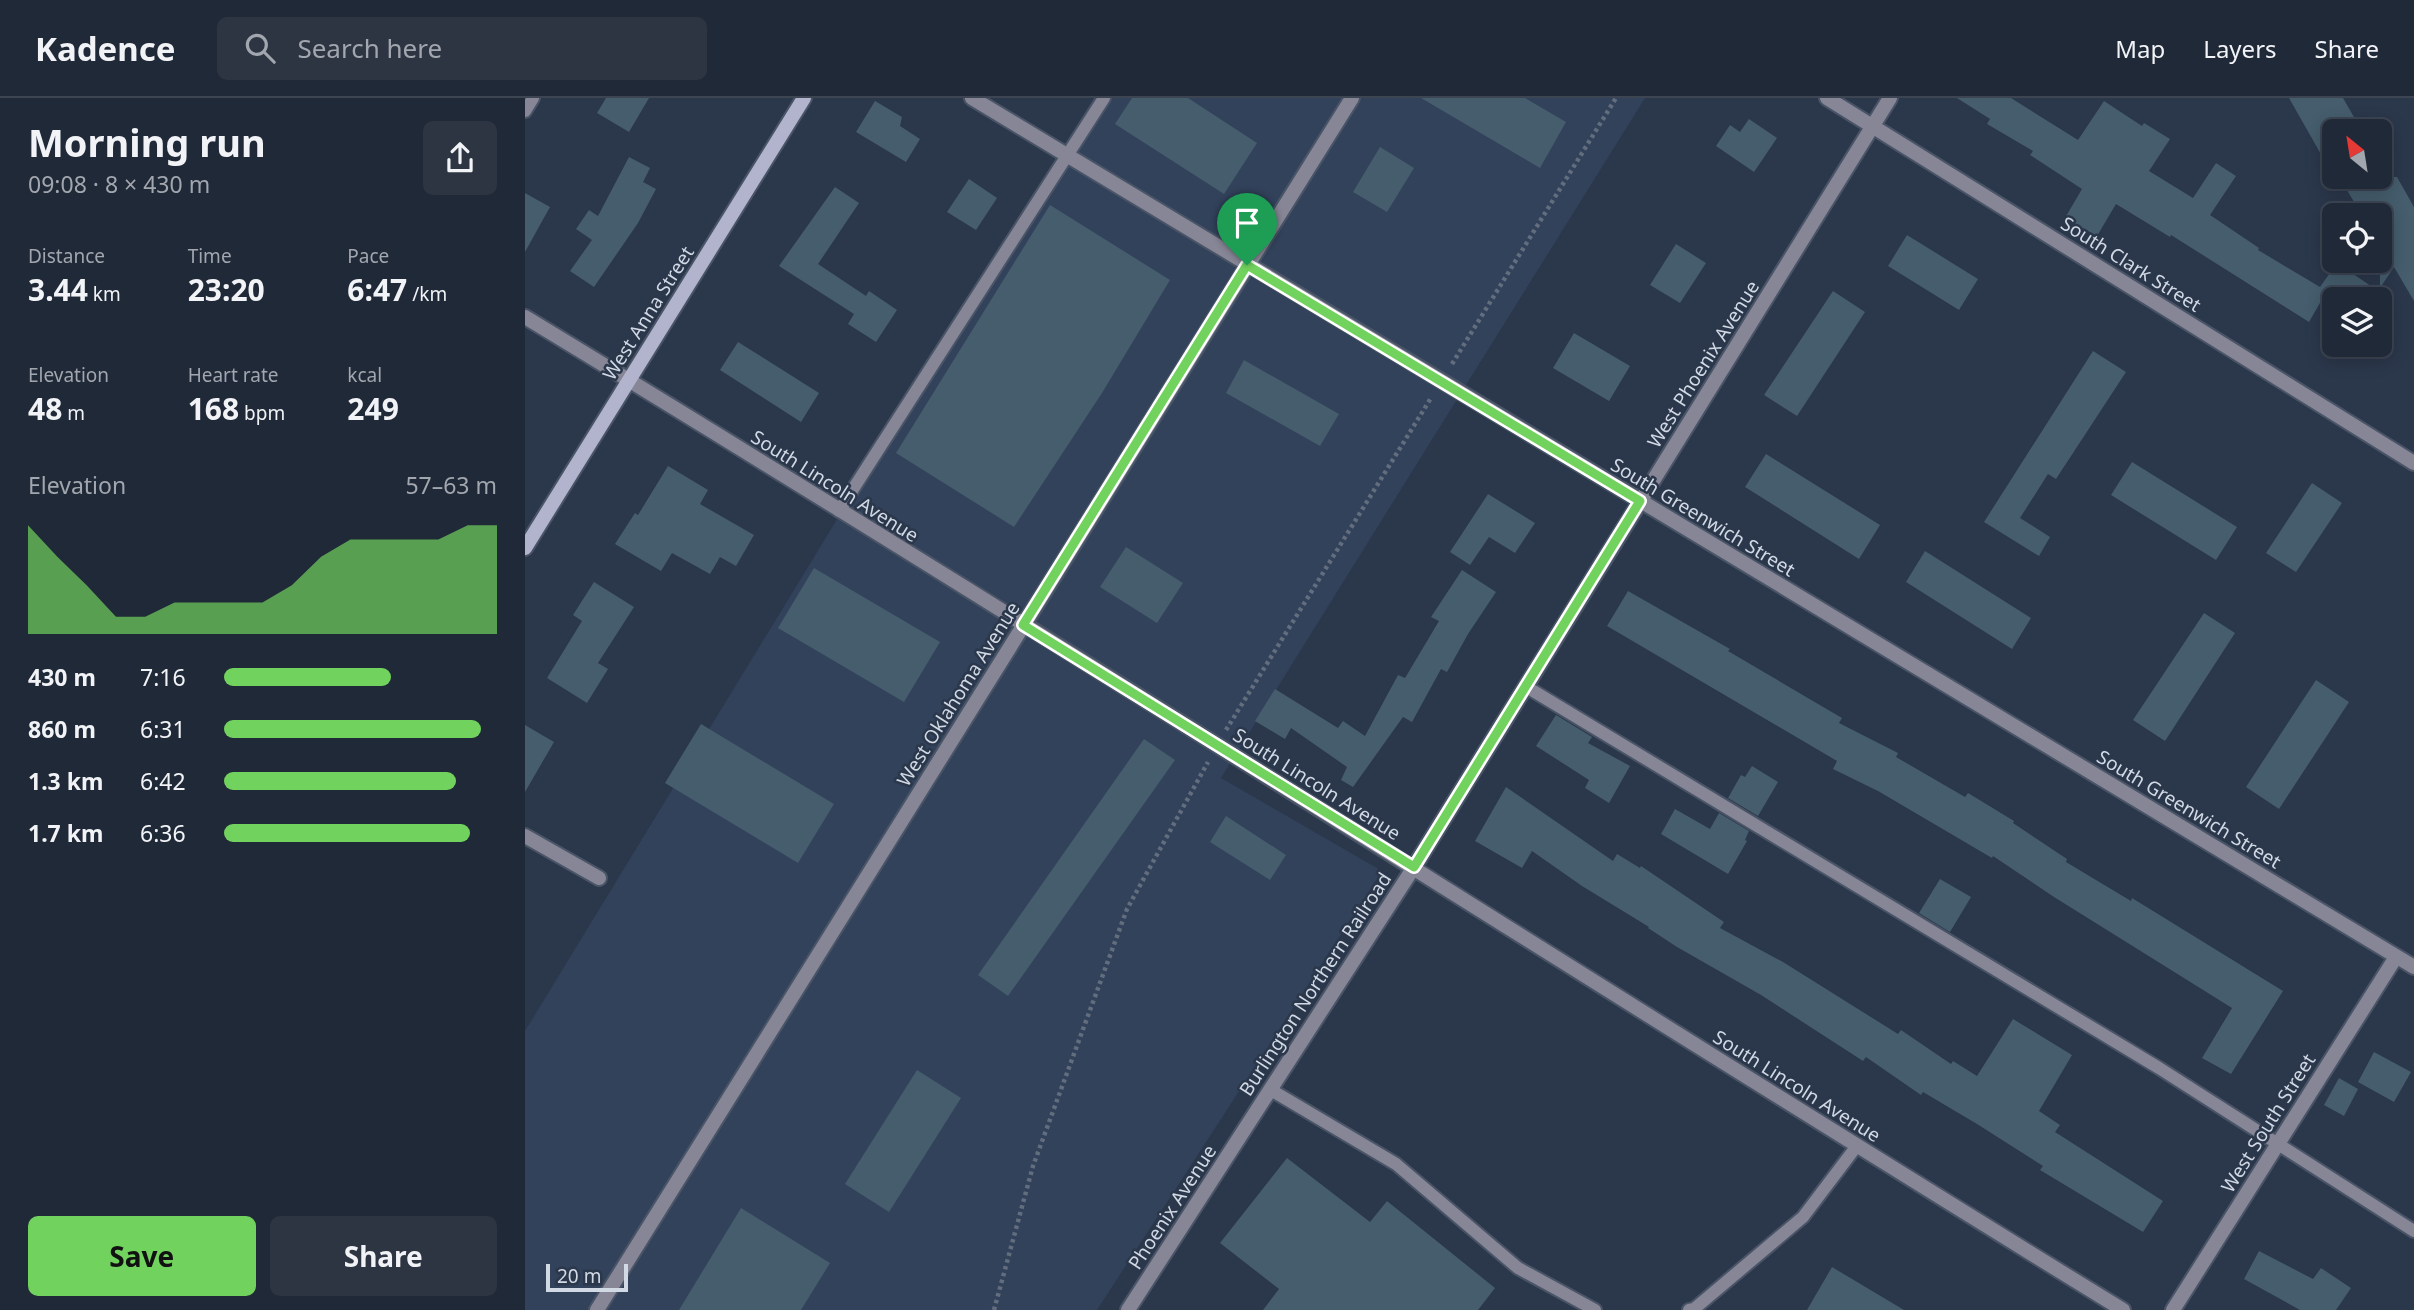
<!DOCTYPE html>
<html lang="en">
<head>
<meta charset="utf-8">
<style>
  :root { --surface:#202938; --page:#2d3543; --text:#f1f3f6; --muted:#a2a6ae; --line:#3d4553; --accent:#72d25e }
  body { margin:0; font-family:"Noto Sans",sans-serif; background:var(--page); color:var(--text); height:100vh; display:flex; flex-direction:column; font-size:26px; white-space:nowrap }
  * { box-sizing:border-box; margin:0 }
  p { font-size:23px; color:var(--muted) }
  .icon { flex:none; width:38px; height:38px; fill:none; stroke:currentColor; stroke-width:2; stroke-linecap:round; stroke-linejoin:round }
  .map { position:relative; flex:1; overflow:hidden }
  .details { display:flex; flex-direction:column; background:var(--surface); width:525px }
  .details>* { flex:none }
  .needle { width:46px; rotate:330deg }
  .tools { position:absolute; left:1797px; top:21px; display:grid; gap:14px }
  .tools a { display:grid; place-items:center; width:70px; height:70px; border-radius:10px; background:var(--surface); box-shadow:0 4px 18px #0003,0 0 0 2px var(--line); font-size:35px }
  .scale { position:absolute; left:21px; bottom:18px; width:82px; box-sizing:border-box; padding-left:7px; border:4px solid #d1d9e5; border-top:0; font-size:19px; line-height:24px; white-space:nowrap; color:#d1d9e5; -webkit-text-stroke:5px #2b374b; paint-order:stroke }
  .pin { position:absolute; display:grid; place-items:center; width:60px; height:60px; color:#fff; margin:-72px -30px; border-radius:50% 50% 50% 0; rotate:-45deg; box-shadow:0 0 7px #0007 }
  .pin .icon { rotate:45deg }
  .round { display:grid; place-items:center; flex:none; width:74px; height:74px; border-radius:10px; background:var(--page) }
  .summary { display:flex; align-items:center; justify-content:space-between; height:119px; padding:0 28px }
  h1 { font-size:38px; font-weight:700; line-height:52px }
  .stats { display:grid; grid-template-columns:repeat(3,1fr); gap:10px; height:119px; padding:7px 28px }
  .stats div { display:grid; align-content:center }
  .stats b { font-size:30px; font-weight:700 }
  .stats small { font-size:19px; font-weight:400 }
  .stats p { font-size:19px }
  .chart { height:196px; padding:14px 28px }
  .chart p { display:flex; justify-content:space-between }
  .chart svg { width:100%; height:126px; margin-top:7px; fill:var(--accent); opacity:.7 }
  .primary-button { display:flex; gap:14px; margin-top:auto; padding:14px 28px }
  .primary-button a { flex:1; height:80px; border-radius:10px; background:var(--accent); color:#111; font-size:28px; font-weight:700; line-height:80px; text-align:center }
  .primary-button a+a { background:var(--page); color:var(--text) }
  ul { padding:0 28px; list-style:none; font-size:23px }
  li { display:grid; grid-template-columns:112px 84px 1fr; align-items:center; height:52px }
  li i { height:18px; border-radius:9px; background:var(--accent) }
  header { display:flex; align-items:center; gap:42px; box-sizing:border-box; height:98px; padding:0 35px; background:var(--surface); border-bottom:2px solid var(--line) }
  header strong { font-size:33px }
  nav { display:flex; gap:38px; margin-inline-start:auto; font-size:24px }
  .search { width:490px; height:63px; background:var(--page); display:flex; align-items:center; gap:18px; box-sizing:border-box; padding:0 24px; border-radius:10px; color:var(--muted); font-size:26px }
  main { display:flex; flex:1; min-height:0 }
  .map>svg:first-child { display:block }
</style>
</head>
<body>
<header>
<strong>Kadence</strong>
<div class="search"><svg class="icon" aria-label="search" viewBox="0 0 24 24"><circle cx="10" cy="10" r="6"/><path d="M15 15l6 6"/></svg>Search here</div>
<nav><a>Map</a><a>Layers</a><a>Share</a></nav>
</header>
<main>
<section class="details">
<div class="summary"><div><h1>Morning run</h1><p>09:08 · 8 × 430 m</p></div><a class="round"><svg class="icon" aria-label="share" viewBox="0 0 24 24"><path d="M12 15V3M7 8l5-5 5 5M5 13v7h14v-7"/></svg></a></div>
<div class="stats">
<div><p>Distance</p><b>3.44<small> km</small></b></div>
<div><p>Time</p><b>23:20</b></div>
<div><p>Pace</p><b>6:47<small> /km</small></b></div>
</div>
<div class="stats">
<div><p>Elevation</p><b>48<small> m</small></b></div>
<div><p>Heart rate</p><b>168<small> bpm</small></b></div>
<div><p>kcal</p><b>249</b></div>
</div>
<div class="chart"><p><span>Elevation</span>57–63 m</p>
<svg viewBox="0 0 160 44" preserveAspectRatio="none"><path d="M0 44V6L10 17L20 27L30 38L40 38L50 33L60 33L70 33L80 33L90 27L100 17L110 11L120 11L130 11L140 11L150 6L160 6V44z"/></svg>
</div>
<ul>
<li><b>430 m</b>7:16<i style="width:61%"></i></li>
<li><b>860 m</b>6:31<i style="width:94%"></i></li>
<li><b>1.3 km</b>6:42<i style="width:85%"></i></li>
<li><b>1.7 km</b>6:36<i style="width:90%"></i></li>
</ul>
<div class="primary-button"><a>Save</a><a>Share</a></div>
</section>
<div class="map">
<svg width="1889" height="1212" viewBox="0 0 1889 1212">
  <rect width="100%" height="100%" fill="#2b374b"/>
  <path fill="#32425b" d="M 569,0 L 1120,0 L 696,680 L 857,773 L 572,1212 L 0,1212 L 0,933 Z"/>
  <g fill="#455d6d">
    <path d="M 81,0 L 124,0 L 104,34 L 72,15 Z"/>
    <path d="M 607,0 L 663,0 L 732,45 L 699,96 L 590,26 Z"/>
    <path d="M 896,0 L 1000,0 L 1041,24 L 1015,70 Z"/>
    <path d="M 1432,0 L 1486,0 L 1553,42 L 1579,3 L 1617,28 L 1619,25 L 1645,41 L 1624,73 L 1668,100 L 1691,65 L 1711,78 L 1685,117 L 1734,150 L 1733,152 L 1795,189 L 1812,165 L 1865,201 L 1804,201 L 1799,198 L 1784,224 L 1646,137 L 1645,139 L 1591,106 L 1572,138 L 1540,120 L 1557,91 L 1505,57 L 1508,53 L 1462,26 L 1465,21 Z"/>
    <path d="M 1764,0 L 1818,0 L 1837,33 L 1810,33 L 1810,81 Z"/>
    <path d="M 350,3 L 377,19 L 375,28 L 395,41 L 381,64 L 331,34 Z"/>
    <path d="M 1224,21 L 1252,40 L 1229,74 L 1191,48 L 1205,27 L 1215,34 Z"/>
    <path d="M 855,49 L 889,70 L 862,114 L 828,94 Z"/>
    <path d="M 104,59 L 125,70 L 118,84 L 131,91 L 113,125 L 69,189 L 45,173 L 67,142 L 51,131 L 64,112 L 73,118 Z"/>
    <path d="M 1814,79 L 1872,79 L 1889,109 L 1889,203 L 1869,169 L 1855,190 L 1855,117 L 1837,117 Z"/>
    <path d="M 444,81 L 472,100 L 451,132 L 422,114 Z"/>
    <path d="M 310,89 L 334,105 L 293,166 L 341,198 L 344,193 L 372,212 L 351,244 L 323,226 L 329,216 L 254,168 Z"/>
    <path d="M 0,95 L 25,109 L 0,154 Z"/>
    <path d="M 525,107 L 645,182 L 577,295 L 489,429 L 371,355 Z"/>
    <path d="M 1382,137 L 1453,181 L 1434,212 L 1363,168 Z"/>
    <path d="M 1151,146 L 1181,165 L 1155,205 L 1125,187 Z"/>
    <path d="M 1308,193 L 1340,214 L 1272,318 L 1239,297 Z"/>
    <path d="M 1049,235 L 1105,268 L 1084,303 L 1028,270 Z"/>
    <path d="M 213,244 L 294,295 L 276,324 L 195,272 Z"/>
    <path d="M 1568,253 L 1601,274 L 1531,381 L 1523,376 L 1495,420 L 1525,439 L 1514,458 L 1459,424 Z"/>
    <path d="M 719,262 L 814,316 L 795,348 L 701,295 Z"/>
    <path d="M 1241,356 L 1355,427 L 1334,461 L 1220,389 Z"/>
    <path d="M 1607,364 L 1712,429 L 1691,462 L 1586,397 Z"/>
    <path d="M 143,368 L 183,392 L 175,406 L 229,437 L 211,468 L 195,459 L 185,476 L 147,455 L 136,473 L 90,446 L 110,415 L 113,417 Z"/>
    <path d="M 1787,385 L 1817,405 L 1771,474 L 1741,455 Z"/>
    <path d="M 963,396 L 1010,425 L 990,455 L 964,439 L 945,467 L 925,454 Z"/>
    <path d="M 601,449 L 658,485 L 632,525 L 575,489 Z"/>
    <path d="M 1400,453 L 1506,520 L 1487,551 L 1381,484 Z"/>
    <path d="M 289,470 L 415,544 L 379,604 L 253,530 Z"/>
    <path d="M 937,472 L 971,494 L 943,536 L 922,574 L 916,571 L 887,624 L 878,619 L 828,689 L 816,682 L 822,669 L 766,630 L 760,641 L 730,623 L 750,591 L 813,630 L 818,623 L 840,638 L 873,577 L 880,580 L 914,523 L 906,519 Z"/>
    <path d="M 69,484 L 109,509 L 73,565 L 83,571 L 62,605 L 22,580 L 57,523 L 48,517 Z"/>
    <path d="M 1103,493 L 1205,551 L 1203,553 L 1317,620 L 1314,625 L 1373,655 L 1371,659 L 1440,699 L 1443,695 L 1489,723 L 1488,725 L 1542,761 L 1541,764 L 1606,803 L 1607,800 L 1758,893 L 1706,976 L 1677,960 L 1707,910 L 1529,799 L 1468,758 L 1467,760 L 1353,693 L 1308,671 L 1312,663 L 1082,528 Z"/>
    <path d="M 1679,515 L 1710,535 L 1640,643 L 1608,622 Z"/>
    <path d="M 1791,582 L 1824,604 L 1754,711 L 1721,689 Z"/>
    <path d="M 1031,617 L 1067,639 L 1063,645 L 1105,668 L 1084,705 L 1060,690 L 1064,682 L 1011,648 Z"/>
    <path d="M 176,626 L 309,706 L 273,765 L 140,685 Z"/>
    <path d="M 0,627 L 29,644 L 0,694 Z"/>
    <path d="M 619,641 L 650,662 L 483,898 L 453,877 Z"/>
    <path d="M 1227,668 L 1253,684 L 1233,718 L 1203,700 L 1216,677 L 1220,679 Z"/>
    <path d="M 981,689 L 1088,763 L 1092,756 L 1115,770 L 1116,768 L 1199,824 L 1195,830 L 1258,864 L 1373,936 L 1376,932 L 1426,966 L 1428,963 L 1452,978 L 1488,921 L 1547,957 L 1514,1013 L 1535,1027 L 1530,1034 L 1638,1103 L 1618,1134 L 1515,1072 L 1518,1068 L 1452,1026 L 1398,994 L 1396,997 L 1341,959 L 1338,963 L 1236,897 L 1152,849 L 1123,830 L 1124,829 L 1057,788 L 1007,753 L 997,770 L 950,743 Z"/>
    <path d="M 1150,711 L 1185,731 L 1194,715 L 1224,733 L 1220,742 L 1222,743 L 1203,776 L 1136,736 Z"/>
    <path d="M 701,718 L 761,757 L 745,782 L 685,744 Z"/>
    <path d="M 1415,781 L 1446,799 L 1425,834 L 1394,815 Z"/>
    <path d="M 1849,954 L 1886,974 L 1869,1004 L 1833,984 Z"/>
    <path d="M 392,972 L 436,1000 L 364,1114 L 320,1086 Z"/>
    <path d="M 1814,980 L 1833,991 L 1819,1018 L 1799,1007 Z"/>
    <path d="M 762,1060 L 845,1124 L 862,1103 L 970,1190 L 953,1212 L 738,1212 L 754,1191 L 695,1145 Z"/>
    <path d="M 216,1110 L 305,1165 L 276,1212 L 154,1212 Z"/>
    <path d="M 1734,1153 L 1788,1181 L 1796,1170 L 1826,1190 L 1811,1212 L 1775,1212 L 1719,1181 Z"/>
    <path d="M 1307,1169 L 1379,1212 L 1282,1212 Z"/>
  </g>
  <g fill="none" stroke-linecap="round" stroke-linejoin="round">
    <g stroke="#495467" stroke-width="16">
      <g id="service">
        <path d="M 0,13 L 8,0"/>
        <path d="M 314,413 L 579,0"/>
        <path d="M 1000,588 L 1634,970 L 1889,1133"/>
        <path d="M 746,992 L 871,1066 L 993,1170 L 1070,1212"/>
        <path d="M 1164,1212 L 1169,1211 L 1278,1119 L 1331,1049"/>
      </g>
    </g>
    <g stroke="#495467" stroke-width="18">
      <g id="minor">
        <path d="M 447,0 L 1889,869"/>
        <path d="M 1302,0 L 1889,365"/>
        <path d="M 0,219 C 536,544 1063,884 1598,1212"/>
        <path d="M 0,738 L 74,780"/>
        <path d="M 72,1212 L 827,0"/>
        <path d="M 603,1212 L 889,769 L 1365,0"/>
        <path d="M 1648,1212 L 1871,859"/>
      </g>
    </g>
    <g stroke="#495467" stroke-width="18">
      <path id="secondary" d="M 0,450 L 279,0"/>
    </g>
    <g stroke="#626d7e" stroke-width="4.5" stroke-dasharray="3.5 3.5" stroke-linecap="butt">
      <path d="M 927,266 L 1091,0"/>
      <path d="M 701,632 L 906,300"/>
      <path d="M 469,1212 L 508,1068 L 602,811 L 683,664"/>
    </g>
    <use href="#service" stroke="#868696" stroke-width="12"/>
    <use href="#minor" stroke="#868696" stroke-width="14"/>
    <use href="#secondary" stroke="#b2b3cc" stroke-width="14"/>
  </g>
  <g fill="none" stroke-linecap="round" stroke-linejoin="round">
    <g stroke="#fff" stroke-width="14">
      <path id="route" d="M 722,167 L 1115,403 L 889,769 L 498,527 Z"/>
    </g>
    <use href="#route" stroke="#72d25e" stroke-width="9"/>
  </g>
  <g text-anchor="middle" stroke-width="5" stroke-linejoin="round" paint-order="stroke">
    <g font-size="19" fill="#d1d9e5" stroke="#2b374b">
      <text transform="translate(1606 166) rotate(32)" y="7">South Clark Street</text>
      <text transform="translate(123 215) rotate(-58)" y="7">West Anna Street</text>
      <text transform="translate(1178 266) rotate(-58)" y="7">West Phoenix Avenue</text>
      <text transform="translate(310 388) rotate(32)" y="7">South Lincoln Avenue</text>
      <text transform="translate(1178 419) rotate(31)" y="7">South Greenwich Street</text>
      <text transform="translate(433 596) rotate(-58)" y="7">West Oklahoma Avenue</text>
      <text transform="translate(792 686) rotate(32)" y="7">South Lincoln Avenue</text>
      <text transform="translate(1664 711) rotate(31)" y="7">South Greenwich Street</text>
      <text transform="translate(790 886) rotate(-57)" y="7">Burlington Northern Railroad</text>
      <text transform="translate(1272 988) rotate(32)" y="7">South Lincoln Avenue</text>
      <text transform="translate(1743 1025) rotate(-58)" y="7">West South Street</text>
      <text transform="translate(647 1109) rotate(-57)" y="7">Phoenix Avenue</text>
    </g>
  </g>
</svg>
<div class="tools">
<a><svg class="needle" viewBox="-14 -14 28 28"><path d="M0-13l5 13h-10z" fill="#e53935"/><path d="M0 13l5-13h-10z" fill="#a2a6ae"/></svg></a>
<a><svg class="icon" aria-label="locate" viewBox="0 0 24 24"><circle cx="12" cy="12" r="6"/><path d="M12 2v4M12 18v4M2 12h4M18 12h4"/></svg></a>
<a><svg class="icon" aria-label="layers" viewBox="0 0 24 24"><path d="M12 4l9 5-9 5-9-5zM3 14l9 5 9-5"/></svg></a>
</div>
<div class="scale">20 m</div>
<div class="pin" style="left:722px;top:167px;background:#1e9e55"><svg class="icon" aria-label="arrive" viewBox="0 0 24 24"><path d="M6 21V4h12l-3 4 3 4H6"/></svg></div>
</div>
</main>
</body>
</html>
